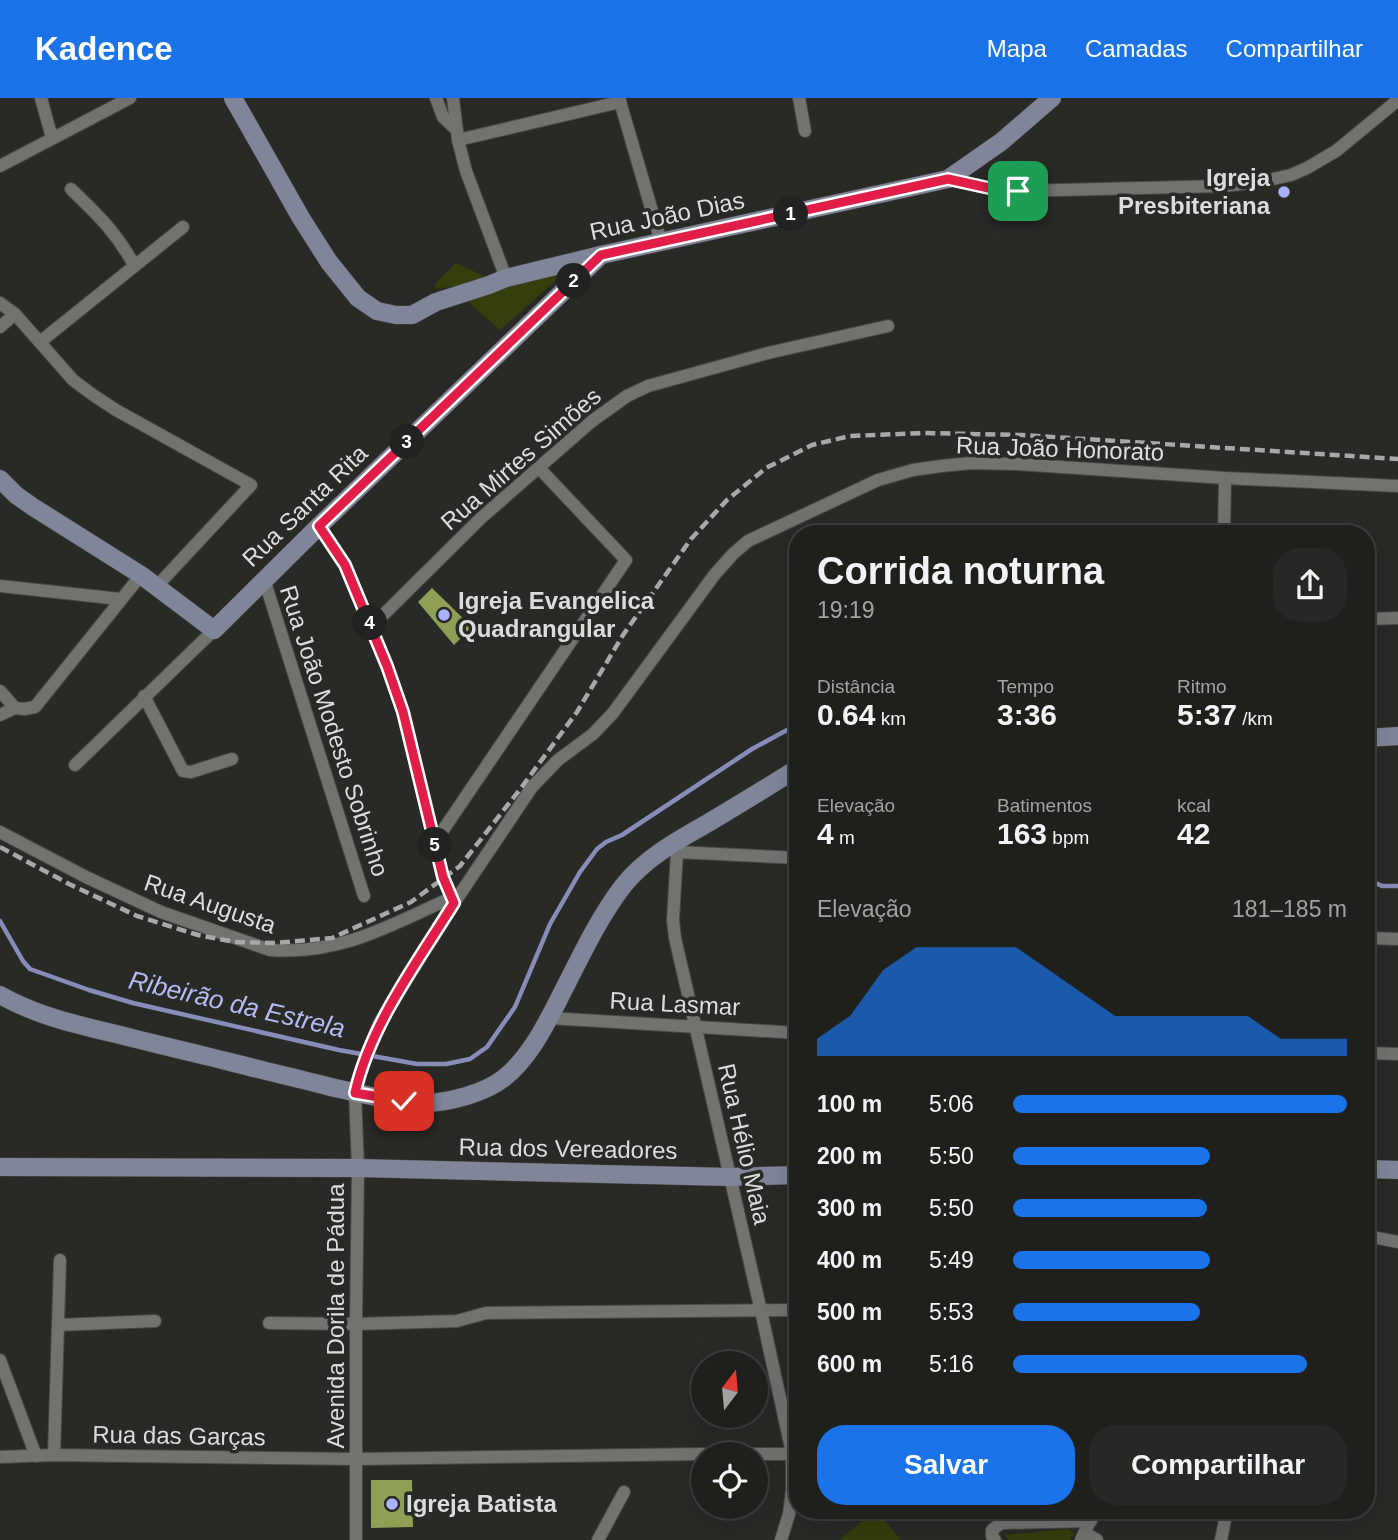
<!DOCTYPE html>
<html lang="pt">
<head>
<meta charset="utf-8">
<style>
  :root { --surface:#1f201c; --page:#272825; --text:#f1f3f6; --muted:#a1a3a3; --line:#3c3e3b; --accent:#1a73e8 }
  body { margin:0; font-family:Arial,sans-serif; background:var(--page); color:var(--text); height:100vh; display:flex; flex-direction:column; font-size:26px; white-space:nowrap }
  * { box-sizing:border-box; margin:0 }
  p { font-size:23px; color:var(--muted) }
  .icon { flex:none; width:38px; height:38px; fill:none; stroke:currentColor; stroke-width:2; stroke-linecap:round; stroke-linejoin:round }
  .map { position:relative; flex:1; overflow:hidden }
  .drawer { position:absolute; left:789px; top:427px; width:586px; height:994px; display:flex; flex-direction:column; background:var(--surface); border-radius:28px; box-shadow:0 7px 28px #0002,0 0 0 2px var(--line) }
  .drawer>* { flex:none }
  .needle { width:46px; rotate:16deg }
  .buttons { position:absolute; left:691px; top:1253px; display:grid; gap:14px }
  .buttons a { display:grid; place-items:center; width:77px; height:77px; border-radius:50%; background:var(--surface); box-shadow:0 7px 28px #0002,0 0 0 2px var(--line); font-size:35px }
  .pin { position:absolute; display:grid; place-items:center; width:60px; height:60px; color:#fff; margin:-30px; border-radius:14px; box-shadow:0 4px 10px #0006 }
  .km { position:absolute; width:35px; height:35px; margin:-18px; border-radius:50%; background:#222; color:#fff; font-size:19px; line-height:35px; text-align:center }
  .round { display:grid; place-items:center; flex:none; width:74px; height:74px; border-radius:28px; background:var(--page) }
  .headline { display:flex; align-items:center; justify-content:space-between; height:119px; padding:0 28px }
  h1 { font-size:38px; font-weight:700; line-height:52px }
  .stats { display:grid; grid-template-columns:repeat(3,1fr); gap:10px; height:119px; padding:7px 28px }
  .stats div { display:grid; align-content:center }
  .stats b { font-size:30px; font-weight:700 }
  .stats small { font-size:19px; font-weight:400 }
  .stats p { font-size:19px }
  .chart { height:196px; padding:14px 28px }
  .chart p { display:flex; justify-content:space-between }
  .chart svg { width:100%; height:126px; margin-top:7px; fill:var(--accent); opacity:.7 }
  .action { display:flex; gap:14px; margin-top:auto; padding:14px 28px }
  .action a { flex:1; height:80px; border-radius:28px; background:var(--accent); color:#fff; font-size:28px; font-weight:700; line-height:80px; text-align:center }
  .action a+a { background:var(--page); color:var(--text) }
  ul { padding:0 28px; list-style:none; font-size:23px }
  li { display:grid; grid-template-columns:112px 84px 1fr; align-items:center; height:52px }
  li i { height:18px; border-radius:9px; background:var(--accent) }
  header { display:flex; align-items:center; gap:42px; box-sizing:border-box; height:98px; padding:0 35px; background:var(--accent); color:#fff }
  header strong { font-size:33px }
  nav { display:flex; gap:38px; margin-inline-start:auto; font-size:24px }
  .map>svg:first-child { display:block }
</style>
</head>
<body>
<header>
<strong>Kadence</strong>
<nav><a>Mapa</a><a>Camadas</a><a>Compartilhar</a></nav>
</header>
<div class="map">
<svg width="1398" height="1442" viewBox="0 0 1398 1442">
  <rect width="100%" height="100%" fill="#292a26"/>
  <g fill="#353e0d">
    <path d="M 1020,61 L 1024,82 L 985,79 Z"/>
    <path d="M 456,165 L 486,179 L 486,183 L 436,191 L 435,186 Z"/>
    <path d="M 555,172 L 562,177 L 500,232 L 468,204 L 487,194 Z"/>
    <path d="M 876,1412 L 901,1442 L 839,1442 Z"/>
    <path d="M 1069,1431 L 1074,1436 L 1070,1442 L 1009,1442 L 1005,1437 Z"/>
  </g>
  <g fill="none" stroke-linecap="round" stroke-linejoin="round">
    <g stroke="#878cb9" stroke-width="4.5">
      <path d="M 1367,781 L 1382,788 L 1398,788"/>
      <path d="M 0,823 L 23,863 L 30,871 L 89,892 L 133,905 L 339,952 L 417,966 L 446,966 L 470,961 L 487,949 L 515,909 L 550,826 L 580,774 L 597,751 L 606,744 L 622,737 L 752,651 L 798,626"/>
    </g>
  </g>
  <g fill="#8f9f55">
    <path d="M 432,490 L 472,529 L 454,547 L 418,504 Z"/>
    <path d="M 371,1382 L 412,1382 L 413,1429 L 371,1430 Z"/>
  </g>
  <g fill="none" stroke-linecap="round" stroke-linejoin="round">
    <g stroke="#474744" stroke-width="14">
      <g id="street">
        <path d="M 41,0 L 52,40"/>
        <path d="M 436,0 L 443,19 L 457,32"/>
        <path d="M 453,0 L 458,42 L 466,73 L 506,180"/>
        <path d="M 619,0 L 661,144"/>
        <path d="M 799,0 L 805,33"/>
        <path d="M 458,42 L 620,4"/>
        <path d="M 0,68 L 130,0"/>
        <path d="M 948,81 L 998,92 L 1018,93 L 1223,88 L 1259,84 L 1291,77 L 1307,70 L 1336,53 L 1398,2"/>
        <path d="M 71,91 C 98,117 116,134 134,167"/>
        <path d="M 0,205 L 15,216 L 73,282 L 93,297 L 116,312 L 251,387 L 157,488"/>
        <path d="M 0,229 L 15,216"/>
        <path d="M 40,244 L 183,129"/>
        <path d="M 319,428 L 345,467 L 387,568 L 403,613 L 443,779 L 454,805"/>
        <path d="M 1224,436 L 1225,380"/>
        <path d="M 264,481 L 364,798"/>
        <path d="M 0,488 L 120,501"/>
        <path d="M 1367,521 L 1398,520"/>
        <path d="M 372,528 L 481,420 L 592,323 L 627,298 L 648,288 L 768,255 L 888,228"/>
        <path d="M 0,593 L 15,610"/>
        <path d="M 144,598 L 183,673 L 191,674 L 232,661"/>
        <path d="M 0,617 L 15,610 L 24,611 L 35,609 L 141,477"/>
        <path d="M 75,667 L 214,532"/>
        <path d="M 0,734 L 86,779 L 161,814 L 270,852 C 337,857 386,830 444,803 L 454,805"/>
        <path d="M 435,744 L 626,462 L 539,370"/>
        <path d="M 674,745 L 677,754 L 673,822 L 675,840 L 761,1213 L 792,1355 L 792,1393 L 789,1416 L 781,1442"/>
        <path d="M 677,754 L 798,760"/>
        <path d="M 1367,840 L 1398,841"/>
        <path d="M 549,920 L 798,935"/>
        <path d="M 1367,955 L 1398,956"/>
        <path d="M 1367,1138 L 1398,1144"/>
        <path d="M 269,1225 L 356,1226 L 457,1223 L 486,1215 L 798,1212"/>
        <path d="M 58,1227 L 155,1223"/>
        <path d="M 0,1262 L 36,1358"/>
        <path d="M 710,1356 L 798,1356"/>
        <path d="M 54,1357 L 60,1162"/>
        <path d="M 0,1359 L 54,1357 L 357,1361 L 704,1356"/>
        <path d="M 1085,1435 L 1097,1442"/>
        <path d="M 356,1442 L 356,1226 L 358,1070 L 355,995 L 357,984 L 379,926 L 454,805 L 532,689 L 558,662 L 593,636 L 613,615 L 715,476 L 733,456 L 748,443 L 878,382 L 913,372 L 941,368 L 971,365 L 1017,366 L 1225,380 L 1398,388"/>
        <path d="M 598,1442 L 624,1394"/>
        <path d="M 995,1442 L 992,1438 L 992,1432 L 1001,1425 L 1091,1423"/>
        <path d="M 1081,1442 L 1095,1412"/>
        <path d="M 1221,1442 L 1227,1412"/>
      </g>
    </g>
    <g stroke="#474744" stroke-width="19">
      <g id="secondary">
        <path d="M 233,0 L 301,120 L 329,164 L 358,200 L 377,213 L 396,217 L 412,217 L 436,204 L 489,187 L 506,180 L 601,157 L 948,81 L 1001,44 L 1052,0"/>
        <path d="M 0,381 L 16,397 L 33,409 L 141,477 L 214,532 L 319,428 L 599,159"/>
        <path d="M 1367,640 L 1398,638"/>
        <path d="M 0,897 C 37,918 78,927 120,937 C 159,947 199,956 238,966 C 269,974 300,981 331,989 C 361,996 393,1004 424,1005 C 448,1005 485,995 504,980 C 529,960 544,930 558,903 C 578,864 597,822 623,788 C 645,760 678,742 708,725 C 738,707 768,689 798,670"/>
        <path d="M 0,1069 L 358,1070 L 730,1079 L 798,1077"/>
        <path d="M 1367,1071 L 1398,1072"/>
      </g>
    </g>
    <use href="#street" stroke="#72736f" stroke-width="12"/>
    <use href="#secondary" stroke="#818599" stroke-width="18"/>
    <path stroke="#a8a9a6" stroke-width="4.5" stroke-dasharray="10 5" stroke-linecap="butt" d="M 0,749 L 69,786 L 137,818 L 198,837 L 235,844 L 275,845 L 332,840 L 411,804 L 460,768 L 521,690 L 577,614 L 623,537 L 691,441 L 727,402 L 766,370 L 812,347 L 850,338 L 924,335 L 1022,337 L 1398,361"/>
  </g>
  <g fill="none" stroke-linecap="round" stroke-linejoin="round">
    <g stroke="#fff" stroke-width="14">
      <path id="route" d="M 404,1003 L 355,995 C 370,927 418,863 454,805 L 443,779 L 403,614 L 387,568 L 345,467 L 319,428 L 601,157 L 948,81 L 998,92 L 1018,93"/>
    </g>
    <use href="#route" stroke="#e11d48" stroke-width="9"/>
  </g>
  <g fill="#a7b1fc" stroke="#292a26" stroke-width="2.5">
    <circle cx="1284" cy="94" r="7"/>
    <circle cx="444" cy="517" r="7"/>
    <circle cx="392" cy="1406" r="7"/>
  </g>
  <g text-anchor="middle" stroke-width="7" stroke-linejoin="round" paint-order="stroke">
    <g font-size="24" font-weight="bold" fill="#dcdddb" stroke="#292a26" text-anchor="start">
      <text x="1270" y="88" text-anchor="end">Igreja<tspan x="1270" dy="28">Presbiteriana</tspan></text>
      <text x="458" y="511">Igreja Evangelica<tspan x="458" dy="28">Quadrangular</tspan></text>
      <text x="406" y="1414">Igreja Batista</text>
    </g>
    <g font-size="24" fill="#dcdddb" stroke="#292a26">
      <text transform="translate(667 118) rotate(-12)" y="8">Rua João Dias</text>
      <text transform="translate(1060 351) rotate(2)" y="8">Rua João Honorato</text>
      <text transform="translate(521 361) rotate(-41)" y="8">Rua Mirtes Simões</text>
      <text transform="translate(305 408) rotate(-44)" y="8">Rua Santa Rita</text>
      <text transform="translate(334 633) rotate(72)" y="8">Rua João Modesto Sobrinho</text>
      <text transform="translate(210 806) rotate(19)" y="8">Rua Augusta</text>
      <text transform="translate(675 906) rotate(3)" y="8">Rua Lasmar</text>
      <text transform="translate(744 1046) rotate(77)" y="8">Rua Hélio Maia</text>
      <text transform="translate(568 1051) rotate(1)" y="8">Rua dos Vereadores</text>
      <text transform="translate(336 1218) rotate(-90)" y="8">Avenida Dorila de Pádua</text>
      <text transform="translate(179 1338) rotate(1)" y="8">Rua das Garças</text>
    </g>
    <g font-size="26" font-style="italic" fill="#b3bbf2" stroke="#292a26">
      <text transform="translate(237 906) rotate(13)" y="9">Ribeirão da Estrela</text>
    </g>
  </g>
</svg>
<div class="buttons">
<a><svg class="needle" viewBox="-14 -14 28 28"><path d="M0-13l5 13h-10z" fill="#e53935"/><path d="M0 13l5-13h-10z" fill="#a1a3a3"/></svg></a>
<a><svg class="icon" aria-label="locate" viewBox="0 0 24 24"><circle cx="12" cy="12" r="6"/><path d="M12 2v4M12 18v4M2 12h4M18 12h4"/></svg></a>
</div>
<div class="pin" style="left:1018px;top:93px;background:#1e9e55"><svg class="icon" aria-label="arrive" viewBox="0 0 24 24"><path d="M6 21V4h12l-3 4 3 4H6"/></svg></div>
<div class="pin" style="left:404px;top:1003px;background:#d93025"><svg class="icon" aria-label="check" viewBox="0 0 24 24"><path d="M5 12l5 5 9-10"/></svg></div>
<b class="km" style="left:791px;top:116px">1</b>
<b class="km" style="left:574px;top:183px">2</b>
<b class="km" style="left:407px;top:344px">3</b>
<b class="km" style="left:370px;top:525px">4</b>
<b class="km" style="left:435px;top:747px">5</b>
<section class="drawer">
<div class="headline"><div><h1>Corrida noturna</h1><p>19:19</p></div><a class="round"><svg class="icon" aria-label="share" viewBox="0 0 24 24"><path d="M12 15V3M7 8l5-5 5 5M5 13v7h14v-7"/></svg></a></div>
<div class="stats">
<div><p>Distância</p><b>0.64<small> km</small></b></div>
<div><p>Tempo</p><b>3:36</b></div>
<div><p>Ritmo</p><b>5:37<small> /km</small></b></div>
</div>
<div class="stats">
<div><p>Elevação</p><b>4<small> m</small></b></div>
<div><p>Batimentos</p><b>163<small> bpm</small></b></div>
<div><p>kcal</p><b>42</b></div>
</div>
<div class="chart"><p><span>Elevação</span>181–185 m</p>
<svg viewBox="0 0 160 44" preserveAspectRatio="none"><path d="M0 44V38L10 30L20 14L30 6L40 6L50 6L60 6L70 14L80 22L90 30L100 30L110 30L120 30L130 30L140 38L150 38L160 38V44z"/></svg>
</div>
<ul>
<li><b>100 m</b>5:06<i style="width:100%"></i></li>
<li><b>200 m</b>5:50<i style="width:59%"></i></li>
<li><b>300 m</b>5:50<i style="width:58%"></i></li>
<li><b>400 m</b>5:49<i style="width:59%"></i></li>
<li><b>500 m</b>5:53<i style="width:56%"></i></li>
<li><b>600 m</b>5:16<i style="width:88%"></i></li>
</ul>
<div class="action"><a>Salvar</a><a>Compartilhar</a></div>
</section>
</div>
</body>
</html>
